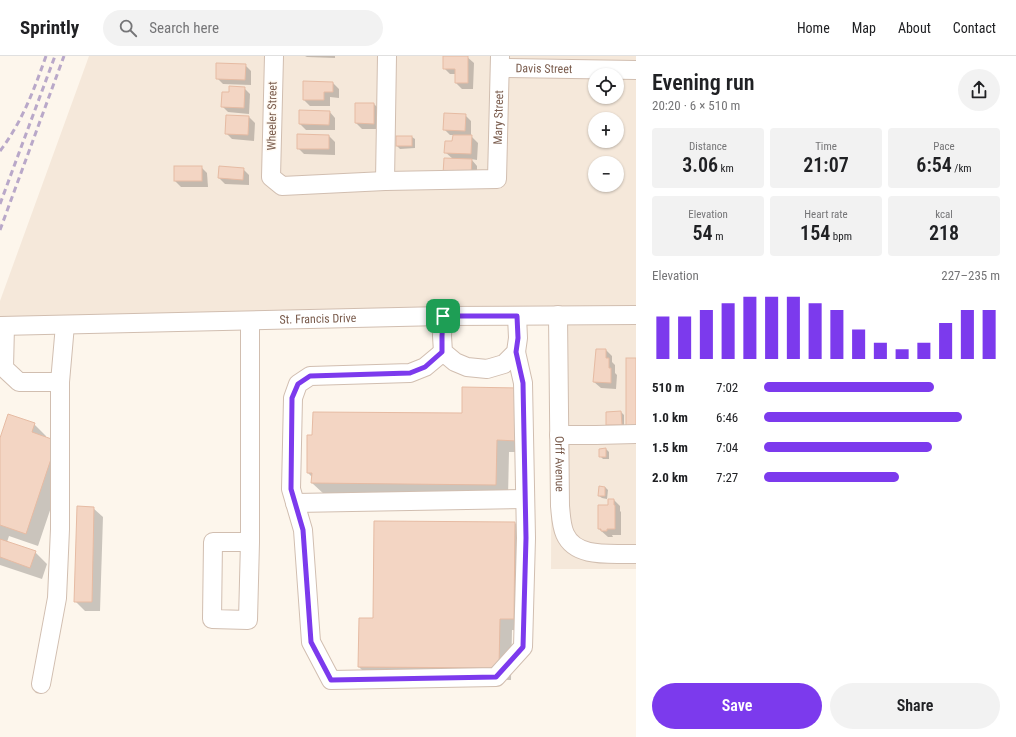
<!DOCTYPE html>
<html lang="en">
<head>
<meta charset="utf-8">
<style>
  :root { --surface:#fff; --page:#f2f2f2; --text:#202124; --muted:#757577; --line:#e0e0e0; --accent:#7c3aed }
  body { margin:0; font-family:"Roboto Condensed",sans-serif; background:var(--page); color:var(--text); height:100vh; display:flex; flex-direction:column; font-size:15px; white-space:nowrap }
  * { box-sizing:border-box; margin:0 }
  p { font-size:13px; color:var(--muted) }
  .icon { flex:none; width:22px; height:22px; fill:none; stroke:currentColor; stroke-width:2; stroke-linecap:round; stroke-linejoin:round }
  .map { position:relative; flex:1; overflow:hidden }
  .panel { display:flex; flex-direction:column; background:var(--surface); width:380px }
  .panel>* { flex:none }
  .fabs { position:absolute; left:588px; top:12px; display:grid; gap:8px }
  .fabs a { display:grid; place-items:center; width:36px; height:36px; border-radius:50%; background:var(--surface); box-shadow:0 1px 3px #0004; font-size:20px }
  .pin { position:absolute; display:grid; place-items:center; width:34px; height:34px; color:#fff; margin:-17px; border-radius:8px; box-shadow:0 2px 6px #0006 }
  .round { display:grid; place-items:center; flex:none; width:42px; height:42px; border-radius:21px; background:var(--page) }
  .headline { display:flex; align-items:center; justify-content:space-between; height:68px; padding:0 16px }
  h1 { font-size:22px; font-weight:600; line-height:30px }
  .figures { display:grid; grid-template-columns:repeat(3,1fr); gap:6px; height:68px; padding:4px 16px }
  .figures div { display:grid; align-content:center; border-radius:4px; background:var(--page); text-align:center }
  .figures b { font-size:20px; font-weight:600 }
  .figures small { font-size:11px; font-weight:400 }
  .figures p { font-size:11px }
  .chart { height:112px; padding:8px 16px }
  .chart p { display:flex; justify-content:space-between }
  .chart svg { width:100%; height:72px; margin-top:4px; stroke:var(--accent); stroke-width:6 }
  .action { display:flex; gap:8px; margin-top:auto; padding:8px 16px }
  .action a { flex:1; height:46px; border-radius:24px; background:var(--accent); color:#fff; font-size:16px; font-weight:600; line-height:46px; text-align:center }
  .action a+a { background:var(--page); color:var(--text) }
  ul { padding:0 16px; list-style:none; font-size:13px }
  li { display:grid; grid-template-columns:64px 48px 1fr; align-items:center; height:30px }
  li i { height:10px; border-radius:5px; background:var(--accent) }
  header { display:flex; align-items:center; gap:24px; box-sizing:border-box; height:56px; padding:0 20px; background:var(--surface); border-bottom:1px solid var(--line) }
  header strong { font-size:19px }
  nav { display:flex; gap:22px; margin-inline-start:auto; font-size:14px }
  .search { width:280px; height:36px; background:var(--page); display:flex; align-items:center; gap:10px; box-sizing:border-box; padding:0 14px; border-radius:22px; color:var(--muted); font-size:15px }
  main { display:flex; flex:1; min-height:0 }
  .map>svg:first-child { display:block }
</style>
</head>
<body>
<header>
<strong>Sprintly</strong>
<div class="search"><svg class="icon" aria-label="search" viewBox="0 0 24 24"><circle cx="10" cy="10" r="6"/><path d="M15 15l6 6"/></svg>Search here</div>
<nav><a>Home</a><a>Map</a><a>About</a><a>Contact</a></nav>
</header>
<main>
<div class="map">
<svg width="636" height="681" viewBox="0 0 636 681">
  <rect width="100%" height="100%" fill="#fdf6ec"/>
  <g fill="#f5e8da" fill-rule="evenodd">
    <path d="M 89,0 L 636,0 L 636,250 L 0,262 L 0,245 ZM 595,19 L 617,19 L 617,41 L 595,41 ZM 595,63 L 617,63 L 617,85 L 595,85 ZM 595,107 L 617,107 L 617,129 L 595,129 Z"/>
    <path d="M 636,268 L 636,513 L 551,513 L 552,269 Z"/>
  </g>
  <g fill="#0003">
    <path d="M 305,0 L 335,0 L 335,2 L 307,1 Z"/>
    <path d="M 444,0 L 466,0 L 474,7 L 473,33 L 462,33 L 456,27 L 456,18 L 450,18 L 444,12 Z"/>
    <path d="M 245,9 L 251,15 L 251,29 L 223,28 L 217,22 Z"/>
    <path d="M 333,27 L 339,33 L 339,42 L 330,41 L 330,50 L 310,50 L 304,44 Z"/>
    <path d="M 244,32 L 250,38 L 249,58 L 228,56 L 222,50 L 230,37 Z"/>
    <path d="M 374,48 L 380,54 L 379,73 L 362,73 L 356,67 Z"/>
    <path d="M 329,55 L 335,62 L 335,74 L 306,74 L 300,68 Z"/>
    <path d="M 465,59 L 471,65 L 471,80 L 478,87 L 477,104 L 471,103 L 477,110 L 477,124 L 445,96 L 453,87 L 453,79 L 450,79 L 444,73 Z"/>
    <path d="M 249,61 L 255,67 L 254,85 L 232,83 L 226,77 Z"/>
    <path d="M 329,80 L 335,86 L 335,99 L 304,98 L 298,92 Z"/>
    <path d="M 412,81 L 415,83 L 415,92 L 400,93 L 397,90 Z"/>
    <path d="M 201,111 L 207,117 L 208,131 L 181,131 L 175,125 Z"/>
    <path d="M 243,113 L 249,119 L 249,129 L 225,128 L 219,122 Z"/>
    <path d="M 606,294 L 612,300 L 612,306 L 615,309 L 615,317 L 617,319 L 616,333 L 601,332 L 594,326 Z"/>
    <path d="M 463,332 L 529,396 L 509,396 L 508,441 L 325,439 L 312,427 L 312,421 L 308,417 L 463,358 Z"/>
    <path d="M 621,356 L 624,359 L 624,371 L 610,372 L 607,369 Z"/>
    <path d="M 34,368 L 46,380 L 46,382 L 57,386 L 69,398 L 38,490 L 9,480 L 7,486 L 35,496 L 47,508 L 42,523 L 0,509 L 0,385 Z"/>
    <path d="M 606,393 L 609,396 L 609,403 L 603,403 L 600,400 L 600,394 Z"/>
    <path d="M 605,431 L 608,434 L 607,443 L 602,442 L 599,440 Z"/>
    <path d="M 614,444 L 620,450 L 620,455 L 621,456 L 621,479 L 612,479 L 613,481 L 608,481 L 599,473 L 609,450 Z"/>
    <path d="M 93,452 L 103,461 L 100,555 L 85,555 L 75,545 Z"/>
    <path d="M 515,467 L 527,479 L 526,575 L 512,574 L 511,624 L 371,623 L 359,611 L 374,563 Z"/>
  </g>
  <g fill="#f3d5c3" stroke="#e6bba3">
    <path d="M 443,0 L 468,0 L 468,27 L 455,27 L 455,13 L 443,13 Z"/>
    <path d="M 216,7 L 246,8 L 245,24 L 216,23 Z"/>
    <path d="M 303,25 L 333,26 L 333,36 L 324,36 L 324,44 L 303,44 Z"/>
    <path d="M 229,30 L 245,31 L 244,52 L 221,51 L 222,36 L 229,36 Z"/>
    <path d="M 355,47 L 374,47 L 374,68 L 355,67 Z"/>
    <path d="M 299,54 L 330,55 L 329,69 L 299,68 Z"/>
    <path d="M 444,57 L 466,58 L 465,75 L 443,74 Z"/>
    <path d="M 226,59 L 249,60 L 248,79 L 225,78 Z"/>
    <path d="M 297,78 L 329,79 L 329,93 L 297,93 Z"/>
    <path d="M 453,79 L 472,79 L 471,98 L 444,97 L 445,85 L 452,85 Z"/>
    <rect x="396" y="80" width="16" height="10"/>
    <path d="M 444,102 L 472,103 L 471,119 L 443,118 Z"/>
    <rect x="174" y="110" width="28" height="15"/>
    <path d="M 219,110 L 244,112 L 243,124 L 218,122 Z"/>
    <path d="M 596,293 L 606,293 L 606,302 L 609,302 L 609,312 L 611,312 L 611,327 L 593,326 Z"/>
    <rect x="626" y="302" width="10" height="69"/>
    <path d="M 462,331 L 518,332 L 517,385 L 497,384 L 496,429 L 311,427 L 312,417 L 307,417 L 307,379 L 312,379 L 313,356 L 462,357 Z"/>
    <path d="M 621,355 L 622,369 L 606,369 L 606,356 Z"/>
    <path d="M 8,358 L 35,367 L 32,376 L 57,385 L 26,478 L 0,469 L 0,382 Z"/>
    <path d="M 606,392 L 606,401 L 599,401 L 599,393 Z"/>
    <path d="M 599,430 L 605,431 L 605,440 L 598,440 Z"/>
    <path d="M 608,443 L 614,443 L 614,449 L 615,449 L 615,473 L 607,473 L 607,475 L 601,475 L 601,473 L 598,473 L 598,449 L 608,449 Z"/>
    <path d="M 77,450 L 94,451 L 92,546 L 74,546 Z"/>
    <path d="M 374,465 L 515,466 L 514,563 L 500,563 L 499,612 L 358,611 L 359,562 L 373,562 Z"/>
    <path d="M 0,483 L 36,495 L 30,512 L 0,501 Z"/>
  </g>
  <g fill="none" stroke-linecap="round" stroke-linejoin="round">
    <g stroke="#d1beb0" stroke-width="20">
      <g id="minor">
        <path id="s1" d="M 274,0 L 271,121 L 282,130 L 385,125 L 497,123 L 500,0"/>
        <path id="s2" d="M 500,12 L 636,14"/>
        <path d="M 385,125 L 387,0"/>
        <path id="s3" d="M 558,259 L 560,450 C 561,459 561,469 565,478 C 576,503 612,497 636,498"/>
        <path d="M 443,260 L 442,280 L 443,296 L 455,306 L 467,311 L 487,313 L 504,308 L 516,296 L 518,282 L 517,260"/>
        <path id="s4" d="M 0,270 L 443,260 L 636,259"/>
        <path d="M 5,270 L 4,312 L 19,326 L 60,326 L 65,269"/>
        <path d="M 443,296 L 425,311 L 410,317 L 310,320 L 298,328 L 293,342 L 291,433 L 303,474 L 311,586 L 331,624 L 496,621 L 523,591 L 526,482 L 523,327 L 516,296"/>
        <path d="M 559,379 L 596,379 L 636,378"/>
        <path d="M 295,447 L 525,443"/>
        <path d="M 250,486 L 213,486 L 212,563 L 248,564 L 250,486 L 250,265"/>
        <path d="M 41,628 L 57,542 L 60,473 L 60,326"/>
      </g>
    </g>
    <use href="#minor" stroke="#fff" stroke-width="18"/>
    <g stroke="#b9a8c9" stroke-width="3" stroke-dasharray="6 4" stroke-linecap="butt">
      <path d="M 0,95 C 22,66 34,34 46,0"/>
      <path d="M 0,148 L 55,0"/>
      <path d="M 0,174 L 64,0"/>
    </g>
  </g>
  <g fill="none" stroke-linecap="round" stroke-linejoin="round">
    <g stroke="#fff" stroke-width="8">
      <path id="route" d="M 443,260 L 517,260 L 518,282 L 516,296 L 523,327 L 526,482 L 523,591 L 496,621 L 331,624 L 311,586 L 303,474 L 291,433 L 292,342 L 298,328 L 310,320 L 410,317 L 425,311 L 442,296 L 442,280 Z"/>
    </g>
    <use href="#route" stroke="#7c3aed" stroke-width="5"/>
  </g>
  <g text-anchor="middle" stroke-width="3" stroke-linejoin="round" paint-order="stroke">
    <g font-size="12" fill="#7a5c4d" stroke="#fffaf3">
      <text dy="4" stroke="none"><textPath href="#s2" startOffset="44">Davis Street</textPath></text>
      <text transform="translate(272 60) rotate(-89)" y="4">Wheeler Street</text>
      <text dy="4" stroke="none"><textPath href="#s1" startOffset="412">Mary Street</textPath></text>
      <text dy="4" stroke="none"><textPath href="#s4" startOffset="318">St. Francis Drive</textPath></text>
      <text dy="4" stroke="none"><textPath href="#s3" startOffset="149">Orff Avenue</textPath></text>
    </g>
  </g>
</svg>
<div class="fabs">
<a><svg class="icon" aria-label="locate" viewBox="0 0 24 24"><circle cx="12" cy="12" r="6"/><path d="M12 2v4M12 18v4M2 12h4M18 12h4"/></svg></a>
<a>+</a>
<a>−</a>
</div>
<div class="pin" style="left:443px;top:260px;background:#1e9e55"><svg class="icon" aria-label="arrive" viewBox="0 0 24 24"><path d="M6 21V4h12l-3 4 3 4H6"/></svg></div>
</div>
<section class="panel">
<div class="headline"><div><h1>Evening run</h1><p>20:20 · 6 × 510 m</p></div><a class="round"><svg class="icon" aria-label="share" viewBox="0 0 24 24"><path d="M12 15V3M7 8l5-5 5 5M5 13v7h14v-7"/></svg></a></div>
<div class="figures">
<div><p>Distance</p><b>3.06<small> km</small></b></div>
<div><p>Time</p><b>21:07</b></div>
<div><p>Pace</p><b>6:54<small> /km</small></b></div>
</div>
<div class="figures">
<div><p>Elevation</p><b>54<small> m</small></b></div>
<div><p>Heart rate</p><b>154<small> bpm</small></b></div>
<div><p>kcal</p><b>218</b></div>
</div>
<div class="chart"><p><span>Elevation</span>227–235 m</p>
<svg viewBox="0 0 160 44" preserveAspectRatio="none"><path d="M5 44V18M15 44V18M25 44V14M35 44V10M45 44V6M55 44V6M65 44V6M75 44V10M85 44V14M95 44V26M105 44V34M115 44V38M125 44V34M135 44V22M145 44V14M155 44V14"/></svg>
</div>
<ul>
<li><b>510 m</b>7:02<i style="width:72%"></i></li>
<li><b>1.0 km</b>6:46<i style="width:84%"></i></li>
<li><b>1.5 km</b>7:04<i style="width:71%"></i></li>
<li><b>2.0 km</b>7:27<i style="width:57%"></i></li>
</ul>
<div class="action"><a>Save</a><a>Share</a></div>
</section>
</main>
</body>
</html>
